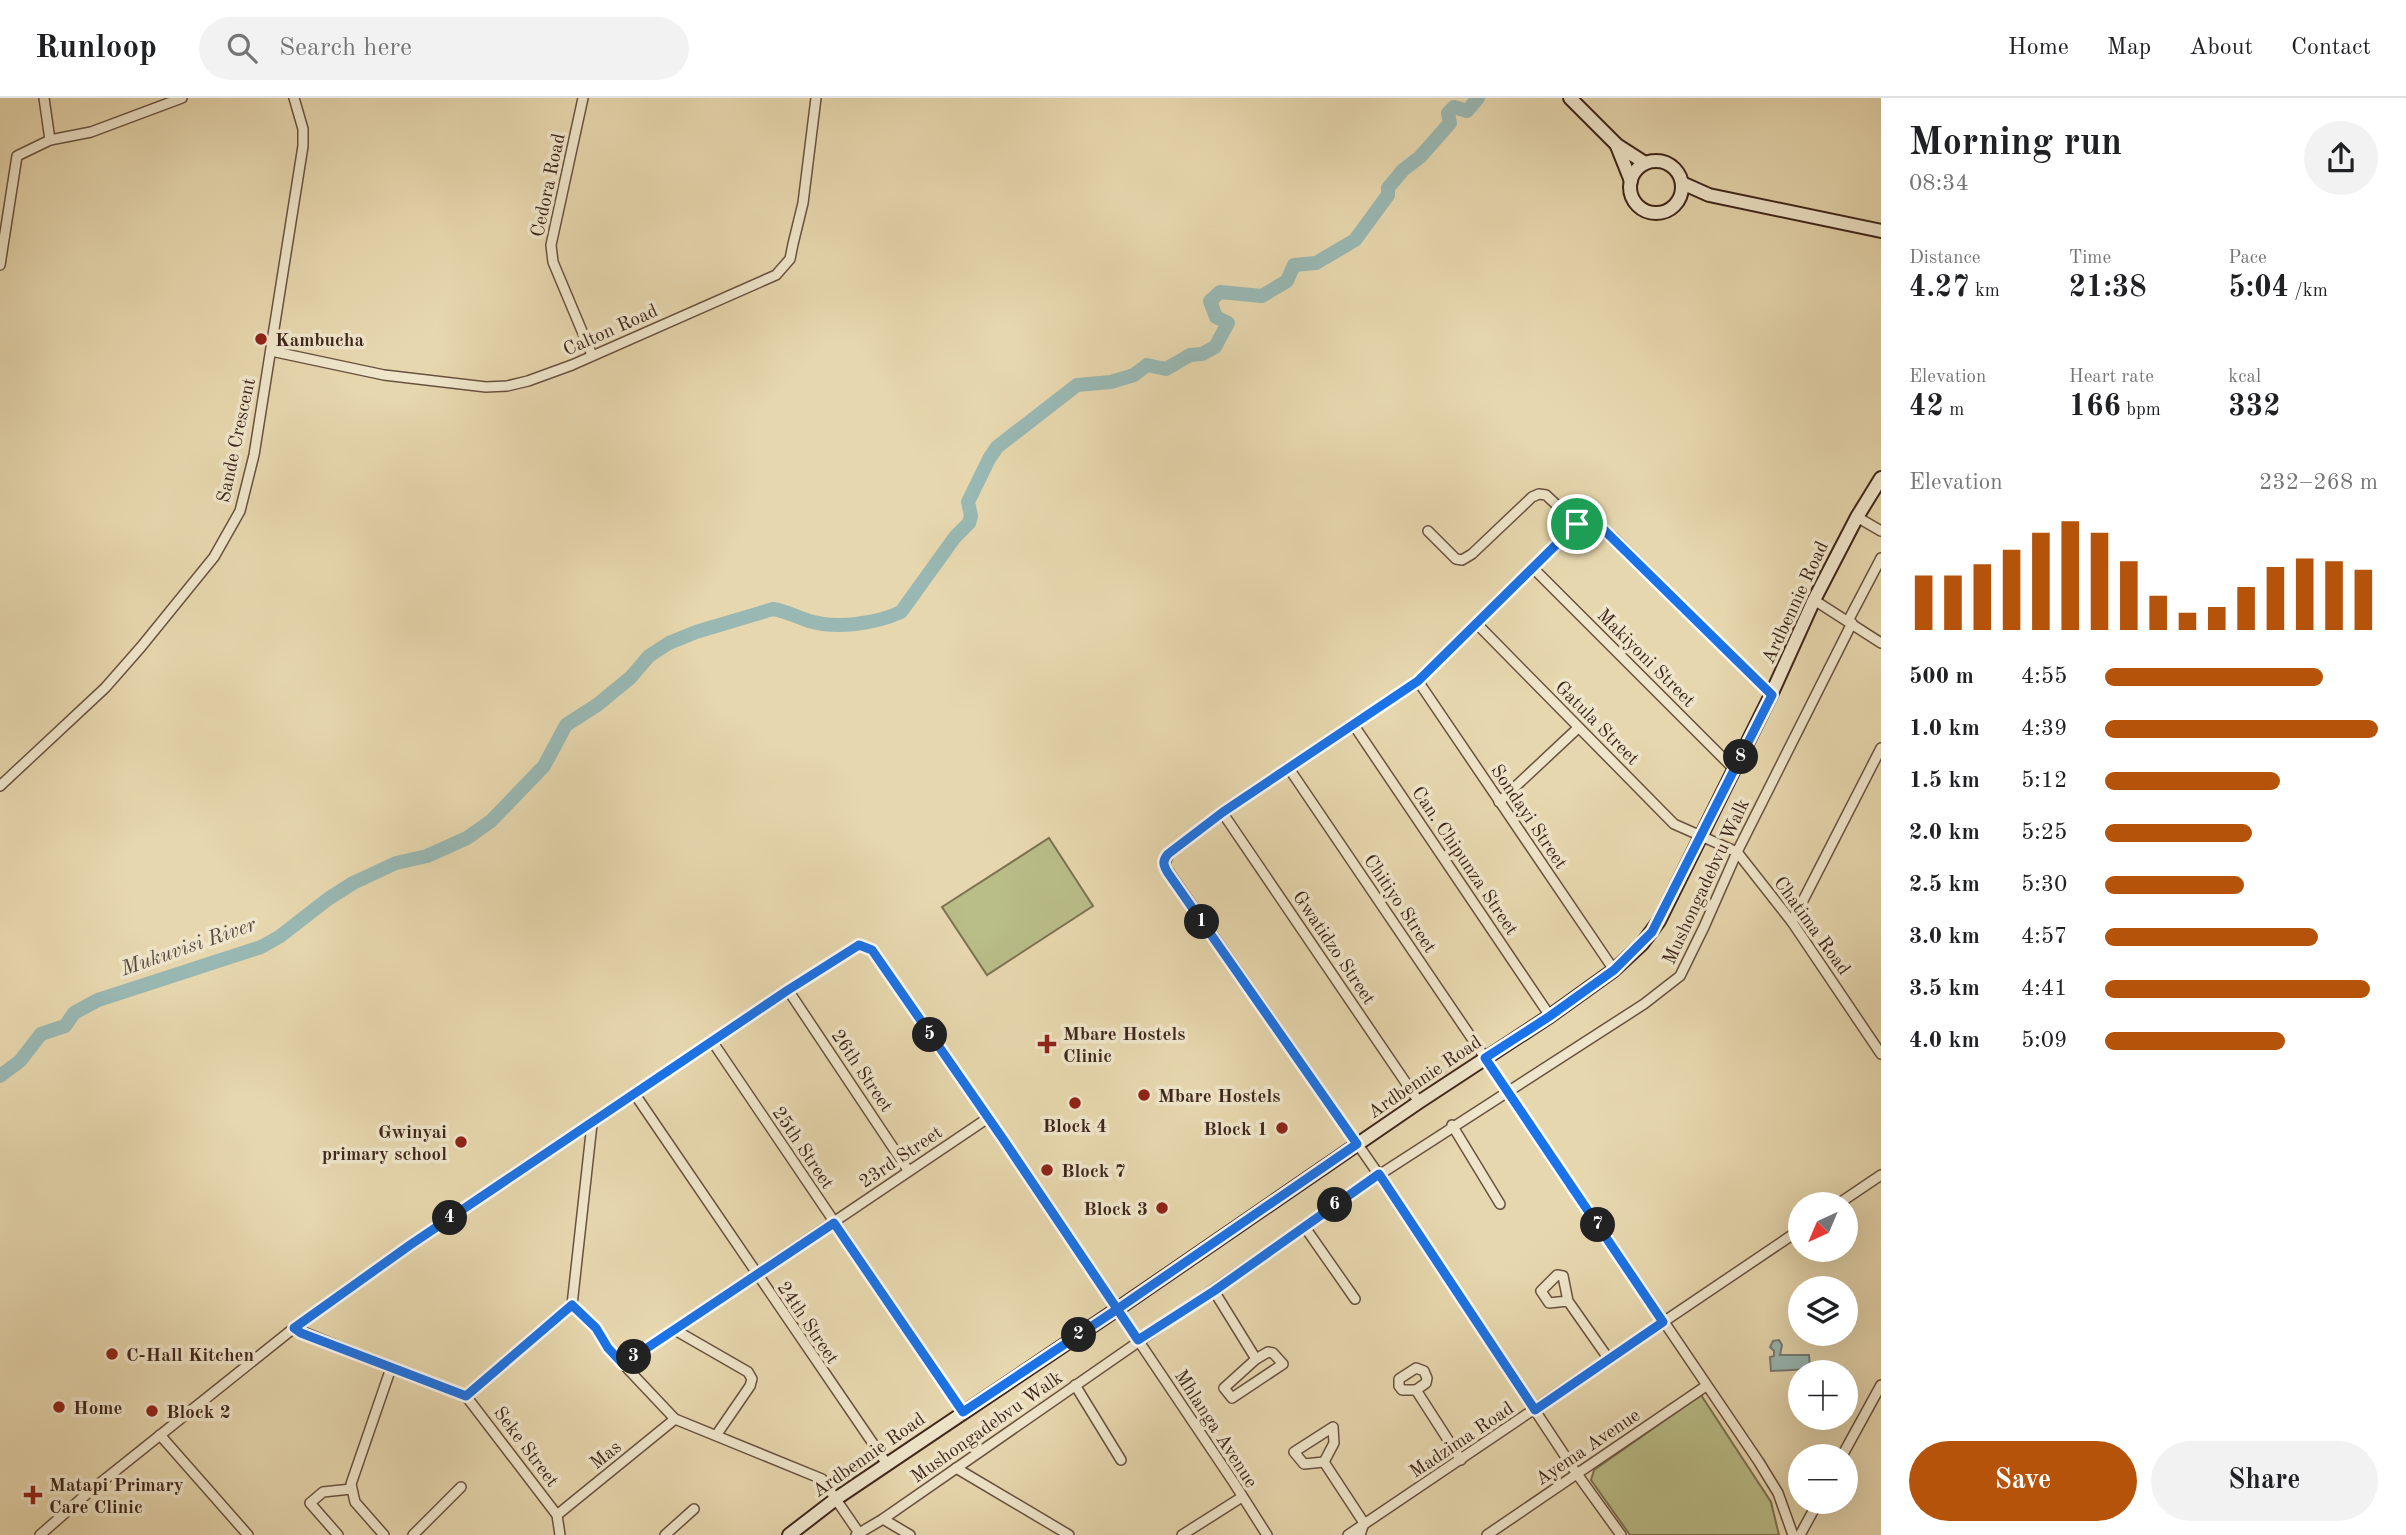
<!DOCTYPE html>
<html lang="en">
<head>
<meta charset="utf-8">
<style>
  :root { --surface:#fff; --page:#f2f2f2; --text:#202124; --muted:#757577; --line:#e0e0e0; --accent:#b45309 }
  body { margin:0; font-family:"Old Standard TT",serif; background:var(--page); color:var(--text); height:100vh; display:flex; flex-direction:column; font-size:26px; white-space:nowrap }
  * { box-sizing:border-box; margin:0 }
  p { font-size:23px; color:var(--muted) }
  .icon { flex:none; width:38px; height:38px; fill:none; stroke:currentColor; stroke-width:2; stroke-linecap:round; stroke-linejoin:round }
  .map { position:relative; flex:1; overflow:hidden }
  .side { display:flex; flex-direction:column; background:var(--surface); width:525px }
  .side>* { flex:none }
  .needle { width:46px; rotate:224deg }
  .controls { position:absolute; left:1788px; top:1094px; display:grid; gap:14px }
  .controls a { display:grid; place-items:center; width:70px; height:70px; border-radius:50%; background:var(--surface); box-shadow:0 7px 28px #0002; font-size:35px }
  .pin { position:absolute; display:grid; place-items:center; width:60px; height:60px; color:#fff; margin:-30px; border:4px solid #fff; border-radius:50%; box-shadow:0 2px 7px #0007 }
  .km { position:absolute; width:35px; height:35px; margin:-18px; border-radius:50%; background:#222; color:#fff; font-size:19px; line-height:35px; text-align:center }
  .round { display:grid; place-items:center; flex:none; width:74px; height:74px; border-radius:37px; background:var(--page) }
  .summary { display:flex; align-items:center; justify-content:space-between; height:119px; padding:0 28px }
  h1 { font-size:38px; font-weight:700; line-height:52px }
  .metrics { display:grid; grid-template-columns:repeat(3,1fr); gap:10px; height:119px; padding:7px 28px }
  .metrics div { display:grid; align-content:center }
  .metrics b { font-size:30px; font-weight:700 }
  .metrics small { font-size:19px; font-weight:400 }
  .metrics p { font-size:19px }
  .chart { height:196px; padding:14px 28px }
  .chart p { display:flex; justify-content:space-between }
  .chart svg { width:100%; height:126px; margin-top:7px; stroke:var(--accent); stroke-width:6 }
  .button { display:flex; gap:14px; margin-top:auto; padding:14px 28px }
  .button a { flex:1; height:80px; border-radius:42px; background:var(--accent); color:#fff; font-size:28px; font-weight:700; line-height:80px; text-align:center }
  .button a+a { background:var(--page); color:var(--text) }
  ul { padding:0 28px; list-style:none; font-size:23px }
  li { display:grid; grid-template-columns:112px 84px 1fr; align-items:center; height:52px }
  li i { height:18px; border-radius:9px; background:var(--accent) }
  header { display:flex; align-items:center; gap:42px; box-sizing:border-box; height:98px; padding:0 35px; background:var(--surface); border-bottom:2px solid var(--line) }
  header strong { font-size:33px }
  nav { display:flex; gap:38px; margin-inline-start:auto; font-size:24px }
  .search { width:490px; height:63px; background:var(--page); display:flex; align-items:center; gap:18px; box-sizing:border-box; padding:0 24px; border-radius:38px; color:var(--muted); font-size:26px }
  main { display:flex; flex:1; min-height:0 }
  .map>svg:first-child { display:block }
</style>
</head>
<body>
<header>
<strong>Runloop</strong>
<div class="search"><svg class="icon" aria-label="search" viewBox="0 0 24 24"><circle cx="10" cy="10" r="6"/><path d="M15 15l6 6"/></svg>Search here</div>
<nav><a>Home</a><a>Map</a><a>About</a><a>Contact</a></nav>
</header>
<main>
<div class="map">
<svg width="1881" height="1437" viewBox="0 0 1881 1437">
  <rect width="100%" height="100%" fill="#e7d7ae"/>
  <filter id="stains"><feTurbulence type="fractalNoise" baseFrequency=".00286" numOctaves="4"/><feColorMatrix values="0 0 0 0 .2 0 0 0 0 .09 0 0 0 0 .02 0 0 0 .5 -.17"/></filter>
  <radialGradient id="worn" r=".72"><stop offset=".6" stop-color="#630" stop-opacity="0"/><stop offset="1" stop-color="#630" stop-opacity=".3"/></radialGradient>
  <g fill="#b9bd88" stroke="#7c7252" stroke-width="2">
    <path d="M 1049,740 L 1093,808 L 987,877 L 942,809 Z"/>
    <path d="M 1701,1297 L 1771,1404 L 1779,1437 L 1630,1437 L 1591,1382 L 1594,1372 Z"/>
  </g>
  <path fill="#99b8b3" stroke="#757e77" stroke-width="2" d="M 1779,1242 L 1782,1247 L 1780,1257 L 1809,1257 L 1810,1271 L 1771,1273 L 1770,1259 L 1774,1258 L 1774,1253 L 1770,1249 L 1773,1243 Z"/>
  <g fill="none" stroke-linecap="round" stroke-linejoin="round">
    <path stroke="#99b8b3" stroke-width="14" d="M 0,978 L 20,963 L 41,936 L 65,928 L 74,915 L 98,902 L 261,849 L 279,839 L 328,801 L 353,785 L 396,765 L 427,758 L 467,740 L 491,723 L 544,668 L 566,627 L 597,607 L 630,580 L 649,558 L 669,545 L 696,534 L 773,511 C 786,513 797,519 809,523 C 836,531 875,526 901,514 L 955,439 L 969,425 L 971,418 L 968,404 L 989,361 L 997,349 L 1077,287 L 1111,284 L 1134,277 L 1147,267 L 1166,271 L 1190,257 L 1202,256 L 1215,249 L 1228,225 L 1216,219 L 1210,203 L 1220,194 L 1262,198 L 1287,183 L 1294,167 L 1316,165 L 1355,142 L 1388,97 L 1388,90 L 1403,72 L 1420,59 L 1450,25 L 1448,15 L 1454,9 L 1467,13 L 1478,0"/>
    <g stroke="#695240" stroke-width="12">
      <g id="minor">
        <path d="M 44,0 L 50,42"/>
        <path d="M 583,0 L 551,147 L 553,164 L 592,257"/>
        <path d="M 0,167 L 17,58 L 50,42 L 91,34 L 182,0"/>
        <path d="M 271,253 L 384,277 L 486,289 L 507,288 L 528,283 L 572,267 L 776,177 L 790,161 L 793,146 L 803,105 L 816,0"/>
        <path d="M 1857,419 L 1881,433"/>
        <path d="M 1577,426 L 1418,583 L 1222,714 L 1169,756 L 1164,767 L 1379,1077 L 1577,1376 L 1621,1437"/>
        <path d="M 1577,426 C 1593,423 1601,429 1613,439 L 1771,597"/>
        <path d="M 1428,433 L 1456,461 L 1462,462 L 1472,456 L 1532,399 L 1539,396 L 1546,397 L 1577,426"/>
        <path d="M 1534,471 L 1735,672"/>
        <path d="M 1814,502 L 1881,545"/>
        <path d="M 1848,523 L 1881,460"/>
        <path d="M 1477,526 L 1674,726 L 1737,754 L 1792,824 L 1881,956"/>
        <path d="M 1418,583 L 1614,872"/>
        <path d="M 1353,626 L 1550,918"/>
        <path d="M 1288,669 L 1759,1364 L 1778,1395 L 1793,1437"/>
        <path d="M 0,688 L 105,590 L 141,549 L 214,459 L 240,413 L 254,357 L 303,48 L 303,31 L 294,0"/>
        <path d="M 1499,704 L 1578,630"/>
        <path d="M 1222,714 L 1419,1004"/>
        <path d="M 1792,824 L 1881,650"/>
        <path d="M 788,892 L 908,1072"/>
        <path d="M 712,943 L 963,1314"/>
        <path d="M 634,995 L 887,1366"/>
        <path d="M 1452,1027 L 1500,1106"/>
        <path d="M 1838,1106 L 1881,1077"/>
        <path d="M 1304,1128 L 1355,1201"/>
        <path d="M 1214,1193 L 1256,1261"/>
        <path d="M 1568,1203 L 1549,1205 L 1541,1193 L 1557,1177 L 1563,1178 L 1568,1203 L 1608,1260"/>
        <path d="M 572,1207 L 596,1230 L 608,1250 L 675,1321 L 822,1381 L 859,1435"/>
        <path d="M 572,1207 L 592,1026"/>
        <path d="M 294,1230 L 391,1270 L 466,1298 L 557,1417 L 560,1437"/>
        <path d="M 675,1232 L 748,1274 L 752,1281 L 750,1288 L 717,1336"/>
        <path d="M 1268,1254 L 1273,1255 L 1283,1266 L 1232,1300 L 1224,1290 L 1256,1261 Z"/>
        <path d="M 623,1266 L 988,1020"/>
        <path d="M 1416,1270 L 1424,1273 L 1427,1280 L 1426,1285 L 1416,1292 L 1402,1292 L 1399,1288 L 1399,1281 Z"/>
        <path d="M 1075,1287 L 1121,1362"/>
        <path d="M 1416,1292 L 1461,1362"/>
        <path d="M 466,1298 L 572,1207"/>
        <path d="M 1333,1329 L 1334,1345 L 1324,1364 L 1304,1366 L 1294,1354 Z"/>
        <path d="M 160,1337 L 248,1437"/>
        <path d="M 1842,1358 L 1881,1287"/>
        <path d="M 1324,1364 L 1364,1425 L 1360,1437"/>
        <path d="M 956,1370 L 1069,1437"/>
        <path d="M 557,1417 L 675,1321"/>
        <path d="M 883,1421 L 910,1437"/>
        <path d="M 40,1437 L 89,1394 L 294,1230 L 410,1147 L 788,892 L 859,847 L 872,852 L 1003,1041 L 1234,1385 L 1267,1437"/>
        <path d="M 338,1437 L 310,1405 L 323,1394 L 351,1391"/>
        <path d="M 384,1437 L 355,1404 L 351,1386 L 391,1270"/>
        <path d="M 413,1437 L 461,1389"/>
        <path d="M 665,1437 L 694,1411"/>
        <path d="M 856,1437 L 883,1421 L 1379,1077 L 1644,906 L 1680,878 L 1704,829 L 1737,754 L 1852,525"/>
        <path d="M 1182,1437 L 1242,1399"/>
        <path d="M 1348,1437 L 1801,1131"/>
        <path d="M 1487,1437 L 1706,1288"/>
        <path d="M 1800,1437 L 1818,1404"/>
      </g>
    </g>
    <g stroke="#3f261c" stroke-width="16">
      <g id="secondary">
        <path d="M 1570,0 L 1617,47 L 1645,65"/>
        <path d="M 1617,48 L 1631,83"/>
        <circle cx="1656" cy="89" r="26"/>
        <path d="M 1682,85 L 1709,97 L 1881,133"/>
        <path d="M 789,1437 L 837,1400 L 1116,1212 L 1419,1004 L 1550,918 L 1614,872 L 1642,846 L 1659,823 L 1771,597 L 1814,502 L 1857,419 L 1881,380"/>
      </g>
    </g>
    <use href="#minor" stroke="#efe5ca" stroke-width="9"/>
    <use href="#secondary" stroke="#efe5ca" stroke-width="12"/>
  </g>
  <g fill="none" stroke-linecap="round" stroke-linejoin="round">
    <g stroke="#fff" stroke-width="14">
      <path id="route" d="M 1577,426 L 1418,583 L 1223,714 L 1168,756 C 1162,763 1163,767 1168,775 L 1357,1046 L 1116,1212 L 963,1314 L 834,1125 L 623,1266 L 608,1250 L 596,1230 L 572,1207 L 466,1298 L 301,1235 L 294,1230 L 410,1147 L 788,892 L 859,847 L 872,852 L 1003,1041 L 1138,1242 L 1214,1193 L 1379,1076 L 1535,1312 L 1663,1224 L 1485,960 L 1550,918 L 1614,872 L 1652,834 L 1772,597 L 1601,429 L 1592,425 L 1577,426"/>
    </g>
    <use href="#route" stroke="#1a73e8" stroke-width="9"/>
  </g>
  <g fill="#8f2418" stroke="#efe5ca" stroke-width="2.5">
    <circle cx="261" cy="241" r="7"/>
    <path d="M1043.5 935.5h7v7h7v7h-7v7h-7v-7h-7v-7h7z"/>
    <circle cx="1144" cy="997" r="7"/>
    <circle cx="1075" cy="1005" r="7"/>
    <circle cx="1282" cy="1030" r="7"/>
    <circle cx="461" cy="1044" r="7"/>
    <circle cx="1047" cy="1072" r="7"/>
    <circle cx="1162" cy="1110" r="7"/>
    <circle cx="112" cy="1256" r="7"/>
    <circle cx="59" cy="1309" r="7"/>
    <circle cx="152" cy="1313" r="7"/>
    <path d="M29.5 1386.5h7v7h7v7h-7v7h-7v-7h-7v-7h7z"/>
  </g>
  <g text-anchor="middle" stroke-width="7" stroke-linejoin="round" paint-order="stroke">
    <g font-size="19" fill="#3f261c" stroke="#efe5ca">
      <text transform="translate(547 87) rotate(-78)" y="7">Cedora Road</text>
      <text transform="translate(610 231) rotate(-24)" y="7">Calton Road</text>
      <text transform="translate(235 342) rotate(-78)" y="7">Sande Crescent</text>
      <text transform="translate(1794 504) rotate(-65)" y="7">Ardbennie Road</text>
      <text transform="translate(1647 559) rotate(45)" y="7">Makiyoni Street</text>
      <text transform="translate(1598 624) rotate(45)" y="7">Gatula Street</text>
      <text transform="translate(1530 718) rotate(56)" y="7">Sondayi Street</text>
      <text transform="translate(1466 762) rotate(56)" y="7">Can. Chipunza Street</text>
      <text transform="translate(1705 783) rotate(-65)" y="7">Mushongadebvu Walk</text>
      <text transform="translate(1401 805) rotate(56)" y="7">Chitiyo Street</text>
      <text transform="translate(1813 827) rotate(54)" y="7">Chatima Road</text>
      <text transform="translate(1335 849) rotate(56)" y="7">Gwatidzo Street</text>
      <text transform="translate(863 972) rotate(56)" y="7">26th Street</text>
      <text transform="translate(1424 978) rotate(-34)" y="7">Ardbennie Road</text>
      <text transform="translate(804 1049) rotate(56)" y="7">25th Street</text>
      <text transform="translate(900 1058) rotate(-34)" y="7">23rd Street</text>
      <text transform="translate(809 1224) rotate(56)" y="7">24th Street</text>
      <text transform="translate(986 1328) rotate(-35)" y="7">Mushongadebvu Walk</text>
      <text transform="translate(1217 1330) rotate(57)" y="7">Mhlanga Avenue</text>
      <text transform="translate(1461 1341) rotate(-34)" y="7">Madzima Road</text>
      <text transform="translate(527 1348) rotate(53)" y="7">Seke Street</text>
      <text transform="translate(1587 1348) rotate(-34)" y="7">Ayema Avenue</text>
      <text transform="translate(605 1356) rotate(-39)" y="7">Mas</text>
      <text transform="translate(868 1356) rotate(-35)" y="7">Ardbennie Road</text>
    </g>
    <g font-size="19" font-weight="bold" fill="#3f261c" stroke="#efe5ca" text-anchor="start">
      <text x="275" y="248">Kambucha</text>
      <text x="1063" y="942">Mbare Hostels<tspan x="1063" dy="22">Clinic</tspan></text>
      <text x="1158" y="1004">Mbare Hostels</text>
      <text x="1075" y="1034" text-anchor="middle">Block 4</text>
      <text x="1268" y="1037" text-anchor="end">Block 1</text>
      <text x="447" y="1040" text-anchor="end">Gwinyai<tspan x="447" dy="22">primary school</tspan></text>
      <text x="1061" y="1079">Block 7</text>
      <text x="1148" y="1117" text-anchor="end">Block 3</text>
      <text x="126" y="1263">C-Hall Kitchen</text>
      <text x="73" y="1316">Home</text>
      <text x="166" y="1320">Block 2</text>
      <text x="49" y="1393">Matapi Primary<tspan x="49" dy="22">Care Clinic</tspan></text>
    </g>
    <g font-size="21" font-style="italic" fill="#564a42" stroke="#efe5ca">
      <text transform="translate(188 848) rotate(-19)" y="7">Mukuvisi River</text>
    </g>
  </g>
  <rect width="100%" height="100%" filter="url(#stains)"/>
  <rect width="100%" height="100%" fill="url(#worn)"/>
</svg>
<div class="controls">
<a><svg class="needle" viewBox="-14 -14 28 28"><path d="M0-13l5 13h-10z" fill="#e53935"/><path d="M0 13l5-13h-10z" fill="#757577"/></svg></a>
<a><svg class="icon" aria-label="layers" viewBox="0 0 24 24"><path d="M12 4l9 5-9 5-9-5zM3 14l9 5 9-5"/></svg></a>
<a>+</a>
<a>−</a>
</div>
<div class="pin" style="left:1577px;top:426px;background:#1e9e55"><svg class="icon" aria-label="arrive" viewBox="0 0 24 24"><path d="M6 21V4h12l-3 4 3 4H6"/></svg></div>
<b class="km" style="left:1202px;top:824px">1</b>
<b class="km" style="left:1079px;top:1237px">2</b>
<b class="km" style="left:634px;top:1259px">3</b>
<b class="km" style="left:450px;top:1120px">4</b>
<b class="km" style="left:930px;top:937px">5</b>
<b class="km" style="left:1335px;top:1107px">6</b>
<b class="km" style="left:1598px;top:1127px">7</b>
<b class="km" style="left:1741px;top:659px">8</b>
</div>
<section class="side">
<div class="summary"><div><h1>Morning run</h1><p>08:34</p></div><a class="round"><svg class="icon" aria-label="share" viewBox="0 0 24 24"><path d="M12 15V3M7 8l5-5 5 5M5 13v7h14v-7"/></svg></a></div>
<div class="metrics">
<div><p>Distance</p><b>4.27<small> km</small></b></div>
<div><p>Time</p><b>21:38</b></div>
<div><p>Pace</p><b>5:04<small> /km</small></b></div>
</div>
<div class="metrics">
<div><p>Elevation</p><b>42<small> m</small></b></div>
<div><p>Heart rate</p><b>166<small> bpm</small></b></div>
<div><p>kcal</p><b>332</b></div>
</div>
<div class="chart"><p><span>Elevation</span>232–268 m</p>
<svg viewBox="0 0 160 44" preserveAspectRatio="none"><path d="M5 44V25M15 44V25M25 44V21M35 44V16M45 44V10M55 44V6M65 44V10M75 44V20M85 44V32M95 44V38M105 44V36M115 44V29M125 44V22M135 44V19M145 44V20M155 44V23"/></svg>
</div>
<ul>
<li><b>500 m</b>4:55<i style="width:80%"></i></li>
<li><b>1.0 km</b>4:39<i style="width:100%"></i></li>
<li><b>1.5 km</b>5:12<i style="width:64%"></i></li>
<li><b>2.0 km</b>5:25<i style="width:54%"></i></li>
<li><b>2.5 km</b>5:30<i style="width:51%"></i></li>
<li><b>3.0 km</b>4:57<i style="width:78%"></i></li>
<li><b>3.5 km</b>4:41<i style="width:97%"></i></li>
<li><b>4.0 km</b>5:09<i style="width:66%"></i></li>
</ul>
<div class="button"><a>Save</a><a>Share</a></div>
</section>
</main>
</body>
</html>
